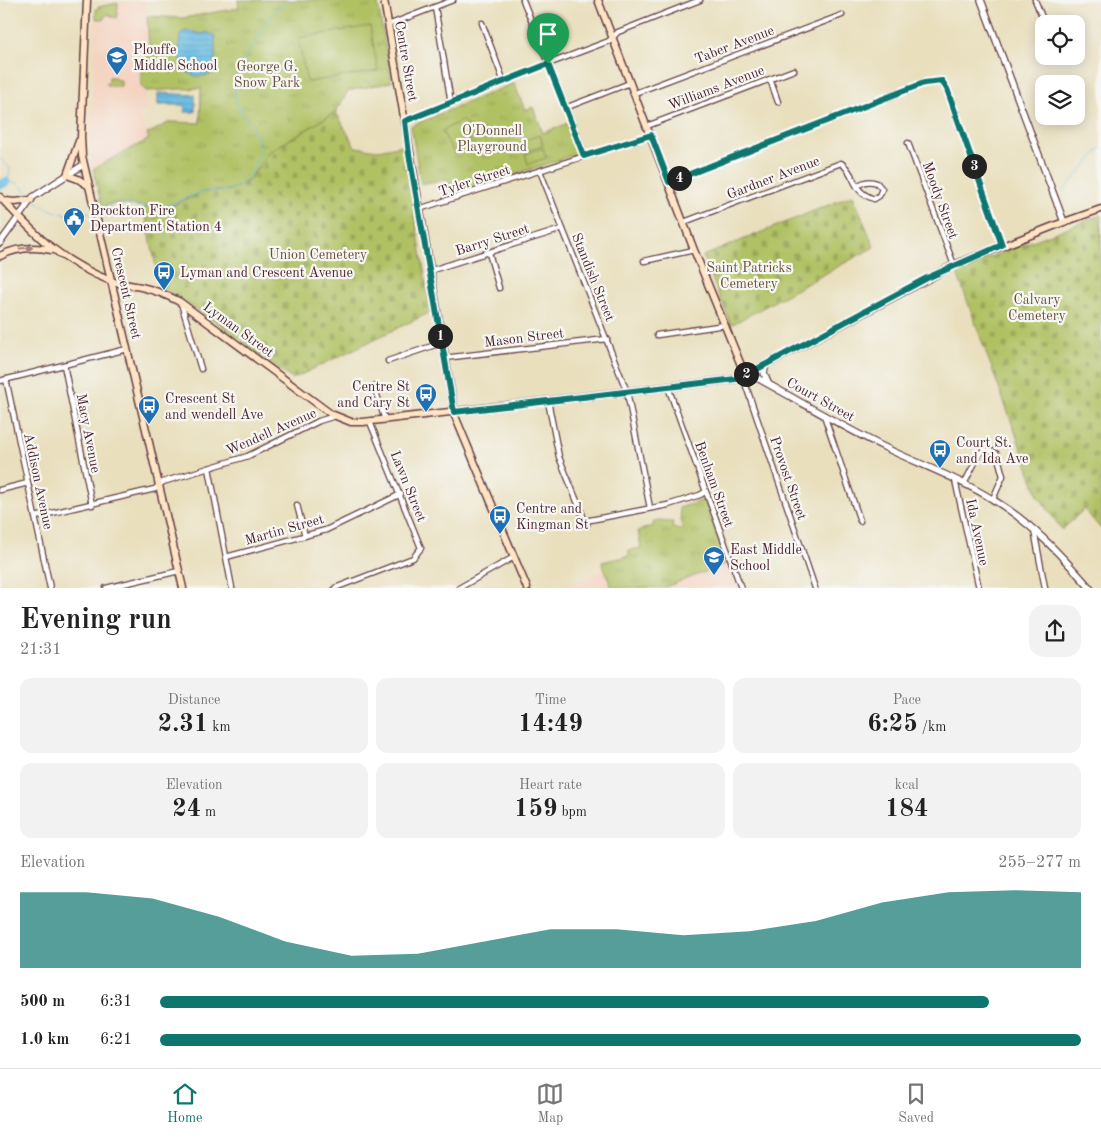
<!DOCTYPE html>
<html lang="en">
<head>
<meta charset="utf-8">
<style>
  :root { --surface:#fff; --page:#f2f2f2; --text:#222; --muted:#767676; --line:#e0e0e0; --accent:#0f766e }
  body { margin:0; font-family:"Old Standard TT",serif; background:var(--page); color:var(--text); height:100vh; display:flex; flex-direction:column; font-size:19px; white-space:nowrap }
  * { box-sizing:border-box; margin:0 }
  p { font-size:16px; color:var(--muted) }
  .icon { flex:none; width:28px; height:28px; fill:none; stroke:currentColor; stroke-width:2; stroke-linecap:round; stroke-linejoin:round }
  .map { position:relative; height:588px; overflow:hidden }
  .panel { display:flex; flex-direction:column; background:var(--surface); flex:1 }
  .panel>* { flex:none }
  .buttons { position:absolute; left:1035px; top:15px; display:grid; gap:10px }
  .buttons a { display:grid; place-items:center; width:50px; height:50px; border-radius:10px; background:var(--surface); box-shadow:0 2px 12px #0003; font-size:25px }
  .pin { position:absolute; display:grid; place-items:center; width:42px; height:42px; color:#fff; margin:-51px -21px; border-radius:50% 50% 50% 0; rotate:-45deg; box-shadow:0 0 5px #0007 }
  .pin .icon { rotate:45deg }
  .km { position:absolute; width:25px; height:25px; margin:-12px; border-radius:50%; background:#222; color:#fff; font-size:14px; line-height:25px; text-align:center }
  .round { display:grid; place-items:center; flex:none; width:52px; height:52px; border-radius:15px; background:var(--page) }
  .overview { display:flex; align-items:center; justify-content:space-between; height:85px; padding:0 20px }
  h1 { font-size:28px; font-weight:800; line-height:38px }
  .metrics { display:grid; grid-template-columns:repeat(3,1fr); gap:8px; height:85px; padding:5px 20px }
  .metrics div { display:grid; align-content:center; border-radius:12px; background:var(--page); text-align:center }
  .metrics b { font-size:25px; font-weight:800 }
  .metrics small { font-size:14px; font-weight:400 }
  .metrics p { font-size:14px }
  .chart { height:140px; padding:10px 20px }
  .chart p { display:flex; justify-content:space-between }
  .chart svg { width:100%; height:90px; margin-top:5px; fill:var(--accent); opacity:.7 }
  ul { padding:0 20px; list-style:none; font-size:16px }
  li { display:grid; grid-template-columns:80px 60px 1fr; align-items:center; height:38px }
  li i { height:12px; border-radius:6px; background:var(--accent) }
  .menu { display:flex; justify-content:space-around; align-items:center; height:70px; border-top:1px solid var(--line); background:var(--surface); font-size:14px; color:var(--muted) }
  .menu a { display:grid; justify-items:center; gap:2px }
  .menu .active { color:var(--accent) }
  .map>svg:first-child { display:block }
</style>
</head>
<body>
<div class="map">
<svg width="1101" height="588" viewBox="0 0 1101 588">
  <defs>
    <pattern id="grass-tufts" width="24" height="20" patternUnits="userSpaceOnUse" patternTransform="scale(1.25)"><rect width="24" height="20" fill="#b0c164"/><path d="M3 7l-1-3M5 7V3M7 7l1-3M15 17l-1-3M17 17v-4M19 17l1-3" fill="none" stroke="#99a557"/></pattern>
    <pattern id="cemetery-stones" width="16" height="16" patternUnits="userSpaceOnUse" patternTransform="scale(1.25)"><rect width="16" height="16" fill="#b0c164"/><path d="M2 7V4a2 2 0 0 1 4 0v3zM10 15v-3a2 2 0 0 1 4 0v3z" fill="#99a557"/></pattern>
    <pattern id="water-rules" width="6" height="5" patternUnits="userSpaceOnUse" patternTransform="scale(1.25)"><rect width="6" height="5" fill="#64bae1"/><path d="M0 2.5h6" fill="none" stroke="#589fc1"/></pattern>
  </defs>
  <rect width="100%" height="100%" fill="#f6f6f2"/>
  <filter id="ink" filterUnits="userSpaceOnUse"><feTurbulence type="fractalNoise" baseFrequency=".02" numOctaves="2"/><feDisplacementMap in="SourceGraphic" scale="10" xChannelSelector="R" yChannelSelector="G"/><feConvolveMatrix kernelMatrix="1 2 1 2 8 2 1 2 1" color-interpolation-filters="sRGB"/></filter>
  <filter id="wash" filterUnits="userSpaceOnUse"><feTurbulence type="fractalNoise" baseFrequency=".0096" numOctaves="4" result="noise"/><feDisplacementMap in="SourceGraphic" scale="20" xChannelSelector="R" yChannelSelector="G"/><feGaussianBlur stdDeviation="1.12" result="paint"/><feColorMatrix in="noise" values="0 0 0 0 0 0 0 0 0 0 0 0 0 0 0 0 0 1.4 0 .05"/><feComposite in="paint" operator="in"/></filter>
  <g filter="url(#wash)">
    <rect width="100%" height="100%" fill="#e9dfbd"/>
    <g fill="#f4d3c0">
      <path d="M 137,0 L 145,0 L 149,47 L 144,57 L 141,86 L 146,91 L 148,108 L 139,114 L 149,138 L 93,169 L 90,146 L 96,9 L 101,5 Z"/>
      <path d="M 728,563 L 737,588 L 663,588 Z"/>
      <path d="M 605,570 L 612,588 L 558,588 Z"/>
    </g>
    <g fill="url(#grass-tufts)" stroke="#7d7048">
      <path d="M 238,0 L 377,0 L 392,82 L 348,91 L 336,112 L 267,153 L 263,161 L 247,182 L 230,190 L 204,192 L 163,209 L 113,203 L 102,207 L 93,169 L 149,139 L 147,134 L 170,122 L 200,123 L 201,88 L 146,91 L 141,86 L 141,67 L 149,47 L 147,16 L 183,18 L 239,8 Z"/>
      <path d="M 118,3 L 117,18 L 112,17 L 108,14 L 105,16 L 104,19 L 96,19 L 96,9 L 98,7 Z"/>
      <path d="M 109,77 L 115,77 L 116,80 L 121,80 L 121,86 L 108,86 L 106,84 L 109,81 Z"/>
      <path d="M 514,83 L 525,110 L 533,107 L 543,133 L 568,123 L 580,153 L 452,195 L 448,179 L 421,184 L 411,126 Z"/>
      <path d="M 704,500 L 728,563 L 663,588 L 612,588 L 602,562 L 629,556 L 629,550 L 641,548 L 638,531 L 653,526 L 654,521 L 673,522 L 672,528 L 683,529 L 679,508 Z"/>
    </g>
    <g fill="url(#cemetery-stones)" stroke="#7d7048">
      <path d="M 336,112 L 355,147 L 378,150 L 403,145 L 431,312 L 292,379 L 209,317 L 160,287 L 144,207 L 163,209 L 204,192 L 230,190 L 247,182 L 263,161 L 267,153 Z"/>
      <path d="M 853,195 L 874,247 L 731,325 L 703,256 Z"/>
      <path d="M 1101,215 L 1101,529 L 1084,509 L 1062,530 L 1038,495 L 956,270 Z"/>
    </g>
    <g fill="#b0c164" stroke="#7d7048">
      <path d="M 370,26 L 378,71 L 307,82 L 298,38 Z"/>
      <path d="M 462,120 L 471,130 L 468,147 L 454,153 L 442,131 Z"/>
      <path d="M 540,135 L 543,146 L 525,151 L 522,141 Z"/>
      <path d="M 543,148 L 546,158 L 528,164 L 525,154 Z"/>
    </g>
    <g fill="url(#water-rules)" stroke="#576c86">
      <path d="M 190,31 L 203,34 L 207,32 L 215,36 L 215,63 L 210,75 C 205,76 198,77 193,75 C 179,71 178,47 180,35 L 184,32 Z"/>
      <path d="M 158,93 L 195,95 L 195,112 L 185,112 L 184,105 L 158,105 Z"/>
    </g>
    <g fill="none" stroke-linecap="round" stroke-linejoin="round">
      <g stroke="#64bae1" stroke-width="1">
        <path d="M 0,158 L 10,168 L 9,177 L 6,181"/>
        <path d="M 6,182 L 18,183 L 31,196"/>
        <path d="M 1063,191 L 1101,148"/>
        <path d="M 34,199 C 49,213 74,219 93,211"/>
        <path d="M 97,210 C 124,198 136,210 160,207 C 175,205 189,195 204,192 C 215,191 227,192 237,187 C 245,183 251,174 254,167 C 256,161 260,155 260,149 C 260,127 233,115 235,87 C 236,67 249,52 259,36 C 268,20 275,8 291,0"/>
      </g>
      <path stroke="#64bae1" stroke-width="9" d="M 0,185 L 6,182"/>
    </g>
  </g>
  <g filter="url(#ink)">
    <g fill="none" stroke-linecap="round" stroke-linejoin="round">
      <g stroke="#623c41" stroke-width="7">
        <g id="minor">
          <path d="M 523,0 L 585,156"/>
          <path d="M 1035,0 L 1044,22"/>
          <path d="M 435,7 L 451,103"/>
          <path d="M 482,23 L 504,82"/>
          <path d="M 388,25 L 453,0"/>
          <path d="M 770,79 L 778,102"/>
          <path d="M 635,93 L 842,15"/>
          <path d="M 565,108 L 630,83"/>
          <path d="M 405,121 L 548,64 L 609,41 L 618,32 L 700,0"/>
          <path d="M 647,126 L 794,70"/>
          <path d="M 908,143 L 954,265"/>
          <path d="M 540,171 L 627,392 L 650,508"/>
          <path d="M 669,182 L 924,83 L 942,81 L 947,89 L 1002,245"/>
          <path d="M 419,209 L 651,135"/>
          <path d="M 684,222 L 841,163 C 857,174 850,191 874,199 L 879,196 L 882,189 L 877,183 C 869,180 863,181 857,187"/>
          <path d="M 489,253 L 499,288"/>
          <path d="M 644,261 L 694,250"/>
          <path d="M 429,271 L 562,229"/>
          <path d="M 181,303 L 201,369"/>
          <path d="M 657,335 L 725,325"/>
          <path d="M 444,358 L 607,339"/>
          <path d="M 388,361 L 441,343"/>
          <path d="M 64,365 L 92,505"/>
          <path d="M 745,375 L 746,386 L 815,588"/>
          <path d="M 6,379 L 50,588"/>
          <path d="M 0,381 L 127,349"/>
          <path d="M 374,386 L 385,420"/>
          <path d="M 668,387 L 741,588"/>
          <path d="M 548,401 L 559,457 L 585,521"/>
          <path d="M 824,415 L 860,521"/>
          <path d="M 209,468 L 232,588"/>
          <path d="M 955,480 L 979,588"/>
          <path d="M 964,484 L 980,453 L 985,450 L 992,451 L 997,454 L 1003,476 L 993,499"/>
          <path d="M 0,490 L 28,483"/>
          <path d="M 297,505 L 305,536"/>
          <path d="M 35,517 L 155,489 L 163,482 L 248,456 L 319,421 L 335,416"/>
          <path d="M 587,525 L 585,521 L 668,505 L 700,495 L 705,492"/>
          <path d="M 1034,530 L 1045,588"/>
          <path d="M 226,557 L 326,530 L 401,494"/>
          <path d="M 106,588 L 179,571"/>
          <path d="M 335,588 L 413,558 L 421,548 L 370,422"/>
          <path d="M 459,588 L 514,557"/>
        </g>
      </g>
      <g stroke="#623c41" stroke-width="8">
        <g id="tertiary">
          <path d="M 981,0 L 1064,222"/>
          <path d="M 0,243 L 33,197 L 83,165"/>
          <path d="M 766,364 L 764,373 L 768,383"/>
          <path d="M 745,375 L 759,379 C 801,402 843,427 886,448 C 921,465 959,478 992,499 C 1031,522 1061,555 1090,588"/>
        </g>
      </g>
      <g stroke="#623c41" stroke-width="9">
        <g id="secondary">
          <path d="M 87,0 L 81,137 L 82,156 L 183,588"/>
          <path d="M 384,0 L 455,416 L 527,588"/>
          <path d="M 598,0 L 694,250 L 745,375"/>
          <path d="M 79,141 L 67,175 L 78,179 L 89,186"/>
          <path d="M 0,197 C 35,235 61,262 111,281 C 121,284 131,285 141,287 C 155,290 167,295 180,302 L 331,414 L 351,422 L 363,422 L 736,379 L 757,369 L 954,265 L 1064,222 L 1101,209"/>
          <path d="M 5,201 L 15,202 L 31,200"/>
          <path d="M 0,256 C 17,247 33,246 52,250"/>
        </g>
      </g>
      <use href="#minor" stroke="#fff" stroke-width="4.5"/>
      <use href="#tertiary" stroke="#fff" stroke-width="5.5"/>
      <use href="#secondary" stroke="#ffe4c6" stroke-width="6"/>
    </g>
    <defs><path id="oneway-solid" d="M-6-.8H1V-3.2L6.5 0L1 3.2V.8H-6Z" transform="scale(1.25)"/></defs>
    <use fill="#a48278" href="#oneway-solid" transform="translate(26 248) rotate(-4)"/>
  </g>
  <g fill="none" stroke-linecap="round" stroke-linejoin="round" filter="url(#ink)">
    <g stroke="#fff" stroke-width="10">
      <path id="route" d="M 548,64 L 584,156 L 651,135 L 669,182 L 924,83 L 942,81 L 947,89 L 1002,245 L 927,278 L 757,369 L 736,379 L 454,412 L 409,154 L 405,121 Z"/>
    </g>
    <use href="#route" stroke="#0f766e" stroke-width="6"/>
  </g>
  <defs>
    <g id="school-pin" transform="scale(1.125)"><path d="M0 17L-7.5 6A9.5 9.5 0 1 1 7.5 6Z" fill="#1f6fb2" stroke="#f6f6f2"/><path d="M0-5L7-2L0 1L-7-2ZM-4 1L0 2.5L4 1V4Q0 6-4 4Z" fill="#fff"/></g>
    <g id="civic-pin" transform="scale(1.125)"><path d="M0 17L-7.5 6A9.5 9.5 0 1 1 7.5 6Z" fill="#1f6fb2" stroke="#f6f6f2"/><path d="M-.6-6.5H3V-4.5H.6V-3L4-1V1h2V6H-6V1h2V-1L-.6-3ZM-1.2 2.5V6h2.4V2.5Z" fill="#fff"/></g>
    <g id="bus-pin" transform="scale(1.125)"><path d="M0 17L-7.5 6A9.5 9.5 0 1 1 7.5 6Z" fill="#1f6fb2" stroke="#f6f6f2"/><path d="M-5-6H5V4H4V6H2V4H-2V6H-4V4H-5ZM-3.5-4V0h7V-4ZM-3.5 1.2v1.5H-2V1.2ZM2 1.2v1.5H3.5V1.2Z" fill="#fff"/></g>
  </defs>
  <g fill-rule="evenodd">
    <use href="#school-pin" x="117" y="57"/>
    <use href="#civic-pin" x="74" y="218"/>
    <use href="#bus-pin" x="164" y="272"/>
    <use href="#bus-pin" x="426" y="394"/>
    <use href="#bus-pin" x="149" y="406"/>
    <use href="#bus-pin" x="940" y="450"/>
    <use href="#bus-pin" x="500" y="516"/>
    <use href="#school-pin" x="714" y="557"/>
  </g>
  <g text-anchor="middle" stroke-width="4.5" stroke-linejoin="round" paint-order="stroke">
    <g font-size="14" fill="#4a1f2b" stroke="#f6f6f2">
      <text transform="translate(734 44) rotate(-21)" y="5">Taber Avenue</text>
      <text transform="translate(407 61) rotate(80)" y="5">Centre Street</text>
      <text transform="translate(716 87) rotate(-21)" y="5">Williams Avenue</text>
      <text transform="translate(773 177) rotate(-21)" y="5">Gardner Avenue</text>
      <text transform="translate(474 180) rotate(-18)" y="5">Tyler Street</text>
      <text transform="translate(941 200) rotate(70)" y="5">Moody Street</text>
      <text transform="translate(492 239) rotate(-18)" y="5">Barry Street</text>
      <text transform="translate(594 277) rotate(68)" y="5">Standish Street</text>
      <text transform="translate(127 293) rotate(77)" y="5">Crescent Street</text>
      <text transform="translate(239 329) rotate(36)" y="5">Lyman Street</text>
      <text transform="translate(524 337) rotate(-7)" y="5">Mason Street</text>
      <text transform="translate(821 399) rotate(29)" y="5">Court Street</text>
      <text transform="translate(271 431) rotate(-24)" y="5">Wendell Avenue</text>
      <text transform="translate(89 433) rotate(79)" y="5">Macy Avenue</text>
      <text transform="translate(789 478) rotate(71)" y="5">Provost Street</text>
      <text transform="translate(39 481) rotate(78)" y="5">Addison Avenue</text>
      <text transform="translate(715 484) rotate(70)" y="5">Benham Street</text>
      <text transform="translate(409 486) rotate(68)" y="5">Lawn Street</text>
      <text transform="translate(284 529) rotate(-16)" y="5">Martin Street</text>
      <text transform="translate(978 532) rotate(78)" y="5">Ida Avenue</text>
    </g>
    <g font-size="14" fill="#4a1f2b" stroke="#f6f6f2" text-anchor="start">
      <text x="133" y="54">Plouffe<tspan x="133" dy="16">Middle School</tspan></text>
      <text x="90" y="215">Brockton Fire<tspan x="90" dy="16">Department Station 4</tspan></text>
      <text x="180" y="277">Lyman and Crescent Avenue</text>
      <text x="410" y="391" text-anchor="end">Centre St<tspan x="410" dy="16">and Cary St</tspan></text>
      <text x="165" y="403">Crescent St<tspan x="165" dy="16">and wendell Ave</tspan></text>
      <text x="956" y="447">Court St.<tspan x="956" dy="16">and Ida Ave</tspan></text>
      <text x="516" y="513">Centre and<tspan x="516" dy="16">Kingman St</tspan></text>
      <text x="730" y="554">East Middle<tspan x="730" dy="16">School</tspan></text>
    </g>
    <g font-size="14" fill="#69503c" stroke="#f6f6f2">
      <text x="267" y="71">George G.<tspan x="267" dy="16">Snow Park</tspan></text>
      <text x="492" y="135">O'Donnell<tspan x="492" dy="16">Playground</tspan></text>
      <text x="318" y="259">Union Cemetery</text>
      <text x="749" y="272">Saint Patricks<tspan x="749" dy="16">Cemetery</tspan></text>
      <text x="1037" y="304">Calvary<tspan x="1037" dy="16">Cemetery</tspan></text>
    </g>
  </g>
</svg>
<div class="buttons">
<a><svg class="icon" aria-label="locate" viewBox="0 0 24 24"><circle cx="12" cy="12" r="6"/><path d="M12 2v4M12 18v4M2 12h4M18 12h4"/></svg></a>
<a><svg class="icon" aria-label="layers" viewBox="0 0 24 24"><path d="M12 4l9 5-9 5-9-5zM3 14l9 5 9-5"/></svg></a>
</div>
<div class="pin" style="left:548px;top:64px;background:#1e9e55"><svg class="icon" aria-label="arrive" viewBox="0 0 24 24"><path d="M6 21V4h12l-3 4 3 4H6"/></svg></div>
<b class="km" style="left:440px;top:336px">1</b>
<b class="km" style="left:746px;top:374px">2</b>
<b class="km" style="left:974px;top:166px">3</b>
<b class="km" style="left:679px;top:178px">4</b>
</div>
<section class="panel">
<div class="overview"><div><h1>Evening run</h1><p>21:31</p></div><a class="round"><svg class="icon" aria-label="share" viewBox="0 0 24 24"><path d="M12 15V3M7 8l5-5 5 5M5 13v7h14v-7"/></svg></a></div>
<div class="metrics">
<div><p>Distance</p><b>2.31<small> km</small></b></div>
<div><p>Time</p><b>14:49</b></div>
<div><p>Pace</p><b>6:25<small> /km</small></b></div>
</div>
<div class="metrics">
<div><p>Elevation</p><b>24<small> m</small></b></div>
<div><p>Heart rate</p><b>159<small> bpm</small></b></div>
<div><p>kcal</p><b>184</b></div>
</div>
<div class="chart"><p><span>Elevation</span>255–277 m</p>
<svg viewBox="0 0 160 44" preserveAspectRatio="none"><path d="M0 44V7L10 7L20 10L30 19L40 31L50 38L60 37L70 31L80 25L90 25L100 28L110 26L120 21L130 12L140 7L150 6L160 7V44z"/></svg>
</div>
<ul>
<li><b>500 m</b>6:31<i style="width:90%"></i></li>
<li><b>1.0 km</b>6:21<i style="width:100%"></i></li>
</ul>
</section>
<nav class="menu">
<a class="active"><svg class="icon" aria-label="home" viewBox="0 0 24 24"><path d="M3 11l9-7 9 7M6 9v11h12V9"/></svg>Home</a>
<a><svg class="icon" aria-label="map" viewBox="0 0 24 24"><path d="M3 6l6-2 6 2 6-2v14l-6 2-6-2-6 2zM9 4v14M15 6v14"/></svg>Map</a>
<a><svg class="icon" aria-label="saved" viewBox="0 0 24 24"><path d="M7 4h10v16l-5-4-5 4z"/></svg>Saved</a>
</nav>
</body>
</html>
